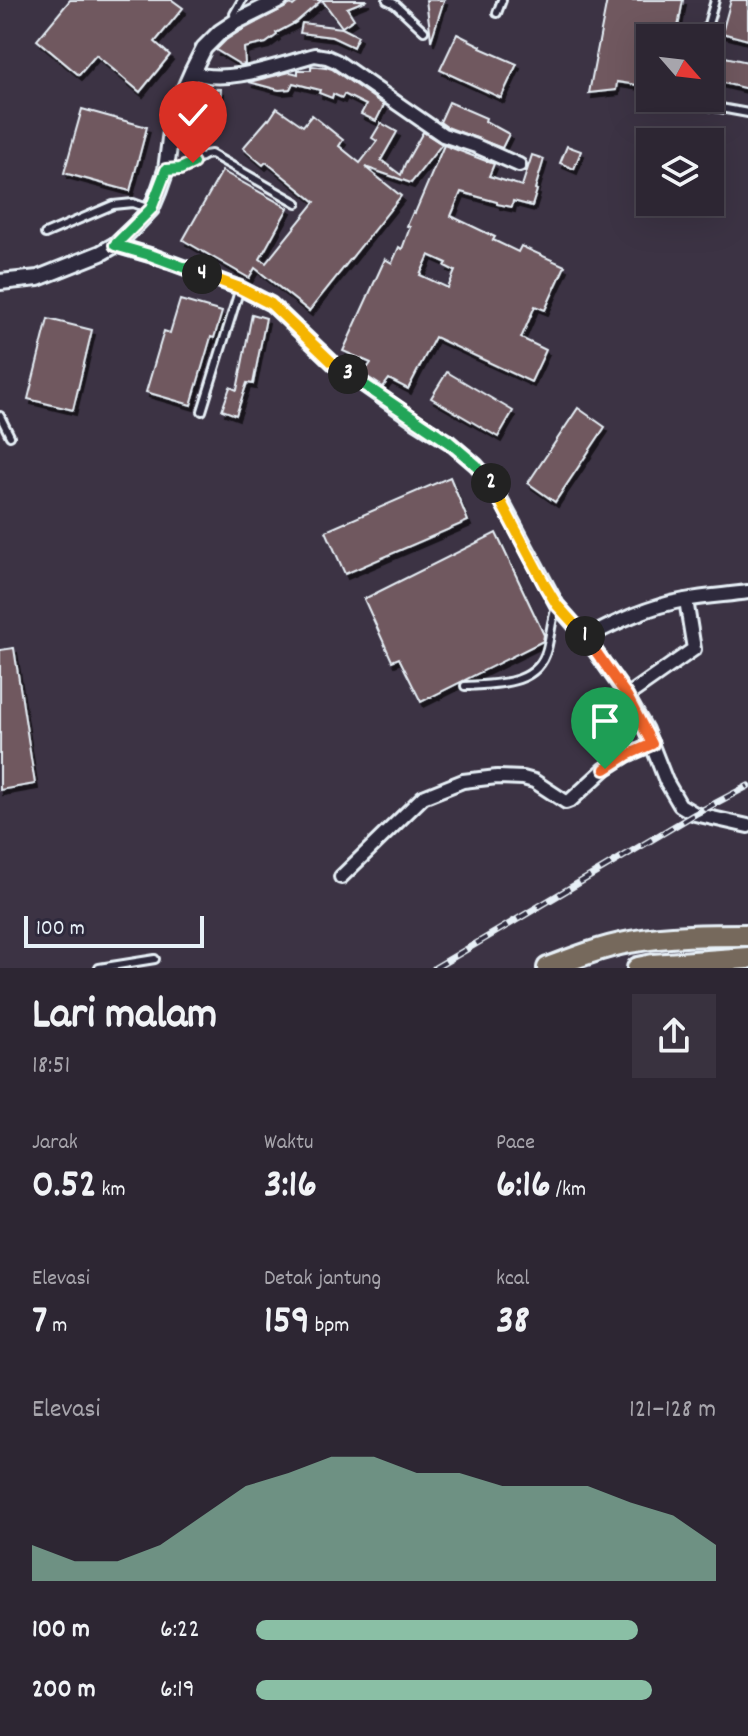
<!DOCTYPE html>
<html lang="id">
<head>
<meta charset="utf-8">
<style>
  :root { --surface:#2d2633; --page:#39323f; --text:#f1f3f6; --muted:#a7a5ac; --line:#48434e; --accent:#8abfa5 }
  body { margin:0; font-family:Dekko,sans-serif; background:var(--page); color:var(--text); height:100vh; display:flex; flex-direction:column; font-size:30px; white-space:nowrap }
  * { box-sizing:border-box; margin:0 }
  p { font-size:26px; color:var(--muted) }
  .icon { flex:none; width:44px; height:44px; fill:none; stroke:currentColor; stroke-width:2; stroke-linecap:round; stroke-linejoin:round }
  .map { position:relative; height:968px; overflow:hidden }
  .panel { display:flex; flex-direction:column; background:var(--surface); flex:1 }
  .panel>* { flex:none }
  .needle { width:52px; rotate:118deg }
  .buttons { position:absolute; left:636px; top:24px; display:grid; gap:16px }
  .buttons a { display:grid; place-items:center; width:88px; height:88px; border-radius:0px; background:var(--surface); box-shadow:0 8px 32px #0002,0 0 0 2px var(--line); font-size:40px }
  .scale { position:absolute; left:24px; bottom:20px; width:180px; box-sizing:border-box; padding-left:8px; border:4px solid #e8f1f8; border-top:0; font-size:22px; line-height:28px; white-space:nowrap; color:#e8f1f8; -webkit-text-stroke:6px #2f2a3d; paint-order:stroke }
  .pin { position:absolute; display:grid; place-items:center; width:68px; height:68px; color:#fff; margin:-82px -34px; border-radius:50% 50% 50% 0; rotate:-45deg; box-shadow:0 0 8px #0007 }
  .pin .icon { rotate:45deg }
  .km { position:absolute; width:40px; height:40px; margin:-20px; border-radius:50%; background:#222; color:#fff; font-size:22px; line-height:40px; text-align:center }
  .round { display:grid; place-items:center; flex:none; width:84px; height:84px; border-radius:0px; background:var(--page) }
  .head { display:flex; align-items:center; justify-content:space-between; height:136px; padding:0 32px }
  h1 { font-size:44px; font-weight:700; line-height:60px }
  .metrics { display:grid; grid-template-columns:repeat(3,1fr); gap:12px; height:136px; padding:8px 32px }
  .metrics div { display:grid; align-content:center }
  .metrics b { font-size:40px; font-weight:700 }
  .metrics small { font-size:22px; font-weight:400 }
  .metrics p { font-size:22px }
  .chart { height:224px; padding:16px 32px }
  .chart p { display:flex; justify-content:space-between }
  .chart svg { width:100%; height:144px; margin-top:8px; fill:var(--accent); opacity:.7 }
  ul { padding:0 32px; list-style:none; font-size:26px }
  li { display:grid; grid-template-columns:128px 96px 1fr; align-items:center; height:60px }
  li i { height:20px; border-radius:10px; background:var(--accent) }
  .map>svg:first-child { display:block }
</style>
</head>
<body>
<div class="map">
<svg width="748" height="968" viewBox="0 0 748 968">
  <defs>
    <filter id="shadow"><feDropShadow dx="3" dy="5" stdDeviation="0" flood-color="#0009"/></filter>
  </defs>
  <rect width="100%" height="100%" fill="#3c3344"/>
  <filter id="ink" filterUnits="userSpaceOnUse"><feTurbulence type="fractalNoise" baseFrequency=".0125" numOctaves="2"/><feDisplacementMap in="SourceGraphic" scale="16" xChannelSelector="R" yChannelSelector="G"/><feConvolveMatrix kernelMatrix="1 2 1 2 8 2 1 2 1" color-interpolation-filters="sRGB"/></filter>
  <g filter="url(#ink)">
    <g fill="#6f585f" stroke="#e8f1f8" stroke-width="2" fill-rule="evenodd" filter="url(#shadow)">
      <path d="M 70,0 L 172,0 L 183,8 L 155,42 L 170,55 L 140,92 L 96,55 L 79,75 L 37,40 Z"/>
      <path d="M 300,0 L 367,0 L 347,8 L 354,19 L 342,27 L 322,0 L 295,23 L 276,33 L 277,35 L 266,43 L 244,48 L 245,64 L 241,65 L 216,50 L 226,40 L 240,31 L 291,4 L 293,6 Z"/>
      <path d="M 426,0 L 444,0 L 431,41 L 430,30 Z"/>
      <path d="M 607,0 L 683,0 L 676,38 L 650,38 L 650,87 L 617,82 L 616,90 L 589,93 Z"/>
      <path d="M 731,0 L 748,0 L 748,40 L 722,33 Z"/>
      <path d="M 302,23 L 342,28 L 358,36 L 353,47 L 332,37 L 300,33 Z"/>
      <path d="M 457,34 L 481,46 L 480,48 L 517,64 L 501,98 L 440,70 Z"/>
      <path d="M 725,57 L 748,62 L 748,89 L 719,82 Z"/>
      <path d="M 311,66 L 326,68 L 326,67 L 332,69 L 384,105 L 376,121 L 361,114 L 366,105 L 344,94 L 342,98 L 333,94 L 332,98 L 319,93 L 320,90 L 293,83 L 290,89 L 279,90 L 249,82 L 290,72 L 298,74 L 298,70 L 311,70 Z"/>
      <path d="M 196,88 L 221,89 L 220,101 L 195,100 Z"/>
      <path d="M 449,102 L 486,118 L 485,121 L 509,134 L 502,148 L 447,127 L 440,122 Z"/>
      <path d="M 277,108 L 303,126 L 312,115 L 343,140 L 339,146 L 360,163 L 377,141 L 372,138 L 381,123 L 397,132 L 381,160 L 401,175 L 405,164 L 423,132 L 442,144 L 411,183 L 365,167 L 401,196 L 309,311 L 255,268 L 249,278 L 183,240 L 222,171 L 288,208 L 260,259 L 266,263 L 315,202 L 266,162 L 263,165 L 243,148 L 268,119 L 269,120 Z"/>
      <path d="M 82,109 L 147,127 L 130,191 L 64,173 Z"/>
      <path d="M 444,145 L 494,164 L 489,176 L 522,186 L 532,155 L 544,159 L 535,189 L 537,190 L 532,206 L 513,201 L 512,207 L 497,204 L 497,202 L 461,192 L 451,216 L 495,237 L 493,240 L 518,252 L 521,246 L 565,266 L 545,310 L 535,306 L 521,338 L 546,350 L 531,382 L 435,337 L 408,389 L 389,379 L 383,387 L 363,374 L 371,363 L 343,351 L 385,259 L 392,263 L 399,247 L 402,249 L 410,227 L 407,226 L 413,212 L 415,213 ZM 429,255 L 447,263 L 445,266 L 455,271 L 448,288 L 420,275 Z"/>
      <path d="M 567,146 L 581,151 L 574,169 L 560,163 Z"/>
      <path d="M 180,300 L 222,312 L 214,338 L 211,337 L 191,405 L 146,392 L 164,331 L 170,333 Z"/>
      <path d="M 252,314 L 266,318 L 253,384 L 247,383 L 236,415 L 222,410 L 230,387 L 237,390 Z"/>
      <path d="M 48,319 L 92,330 L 73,410 L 28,399 Z"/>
      <path d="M 447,372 L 513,411 L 498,437 L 431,398 Z"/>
      <path d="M 578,408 L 605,427 L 555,502 L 528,483 Z"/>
      <path d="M 450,477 L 468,521 L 345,574 L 326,531 Z"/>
      <path d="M 496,533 L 544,635 L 543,641 L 421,702 L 399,658 L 392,661 L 364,599 Z"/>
      <path d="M 14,648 L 35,784 L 0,790 L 0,650 Z"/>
    </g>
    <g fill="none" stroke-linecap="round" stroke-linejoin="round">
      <g stroke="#e8f1f8" stroke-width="12">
        <g id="service">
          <path d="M 387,0 L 395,4 L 424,31"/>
          <path d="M 497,13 L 502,0"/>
          <path d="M 235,22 L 234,14 L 242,0"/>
          <path d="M 704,38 L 715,0"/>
          <path d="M 694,98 L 704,105 L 748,113"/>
          <path d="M 166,170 L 180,169 L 205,155 L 211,154 L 297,203"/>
          <path d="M 45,234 L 113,205 L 133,203 L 150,209"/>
          <path d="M 202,411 L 240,288"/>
          <path d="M 0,416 L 10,436"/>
          <path d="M 465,686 C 496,684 538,686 547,649 C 551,634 551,619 557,605"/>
          <path d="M 99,968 L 155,959"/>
        </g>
      </g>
      <g stroke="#e8f1f8" stroke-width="18">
        <g id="minor">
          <path d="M 192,72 C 226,86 280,64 315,55 L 327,57 L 336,61 L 443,135 L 476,146 L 519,165"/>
          <path d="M 115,245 L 153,256 L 240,288 L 271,304 L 334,364 L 417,422 L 449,442 L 476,465 L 493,485 L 557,605 L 586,638 L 627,696 L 646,730 L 666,781 L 680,805 L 695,814 L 748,826"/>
          <path d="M 586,638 C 618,621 650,606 685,600 C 706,596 727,595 748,592"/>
          <path d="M 627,696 L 694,649 L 686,600"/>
          <path d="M 341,877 L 423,797 L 463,781 L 497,777 L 523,778 L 534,781 L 566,802 L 571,800 L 605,769 L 627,755 L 652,744"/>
        </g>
      </g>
      <g stroke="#e8f1f8" stroke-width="20">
        <path id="tertiary" d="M 0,282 L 38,278 L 101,253 L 115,245 L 135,226 L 151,209 L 159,190 L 166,170 L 173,115 L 192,72 L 204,48 L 220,32 L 235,22 L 280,0"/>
      </g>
      <g stroke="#e8f1f8" stroke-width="26">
        <g id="trunk">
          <path d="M 548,968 C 574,958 602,947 630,942 C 669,935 709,935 748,935"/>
          <path d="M 638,968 L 653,965 L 748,958"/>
        </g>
      </g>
      <use href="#service" stroke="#2f2a3d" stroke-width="6"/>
      <use href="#minor" stroke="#2f2a3d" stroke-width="12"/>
      <use href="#tertiary" stroke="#2f2a3d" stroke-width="14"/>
      <use href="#trunk" stroke="#76695c" stroke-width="20"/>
      <g stroke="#e8f1f8" stroke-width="7">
        <path id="rail" d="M 435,968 L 695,814 L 748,786"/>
      </g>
      <use href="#rail" stroke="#2f2a3d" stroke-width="4" stroke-dasharray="12" stroke-linecap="butt"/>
    </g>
  </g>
  <g fill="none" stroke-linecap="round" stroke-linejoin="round" filter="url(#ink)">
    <g stroke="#fff" stroke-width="16">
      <path id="split-1" d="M 585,636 L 627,696 L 652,744 L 627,755 L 605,769"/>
    </g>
    <g stroke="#fff" stroke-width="16">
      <path id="split-2" d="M 491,483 L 545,585 L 557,605 L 585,636"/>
    </g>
    <g stroke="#fff" stroke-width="16">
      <path id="split-3" d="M 348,374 L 449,442 L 476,465 L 491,483"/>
    </g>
    <g stroke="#fff" stroke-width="16">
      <path id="split-4" d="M 202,274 L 240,288 L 271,304 L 334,364 L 348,374"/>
    </g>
    <g stroke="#fff" stroke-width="16">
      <path id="split-5" d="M 193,163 L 180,169 L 166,170 L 151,209 L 115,245 L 153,256 L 202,274"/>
    </g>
    <use href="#split-1" stroke="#f0652b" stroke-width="10"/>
    <use href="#split-2" stroke="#f5b400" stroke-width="10"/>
    <use href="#split-3" stroke="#22a559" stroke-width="10"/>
    <use href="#split-4" stroke="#f5b400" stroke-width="10"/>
    <use href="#split-5" stroke="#22a559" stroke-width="10"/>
  </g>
</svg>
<div class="buttons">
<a><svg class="needle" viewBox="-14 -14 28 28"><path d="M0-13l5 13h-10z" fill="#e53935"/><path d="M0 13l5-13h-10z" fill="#a7a5ac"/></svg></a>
<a><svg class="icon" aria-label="layers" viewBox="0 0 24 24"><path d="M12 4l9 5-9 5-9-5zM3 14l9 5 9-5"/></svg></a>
</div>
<div class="scale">100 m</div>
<div class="pin" style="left:605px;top:769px;background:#1e9e55"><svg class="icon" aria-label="arrive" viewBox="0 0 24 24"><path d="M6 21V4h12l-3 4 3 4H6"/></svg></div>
<div class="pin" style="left:193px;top:163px;background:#d93025"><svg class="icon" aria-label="check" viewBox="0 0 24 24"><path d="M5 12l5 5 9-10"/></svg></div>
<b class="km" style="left:585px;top:636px">1</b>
<b class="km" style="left:491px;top:483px">2</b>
<b class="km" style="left:348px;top:374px">3</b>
<b class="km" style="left:202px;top:274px">4</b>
</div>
<section class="panel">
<div class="head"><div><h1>Lari malam</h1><p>18:51</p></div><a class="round"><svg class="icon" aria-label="share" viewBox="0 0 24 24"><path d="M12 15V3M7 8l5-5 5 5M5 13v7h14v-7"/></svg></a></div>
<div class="metrics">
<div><p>Jarak</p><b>0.52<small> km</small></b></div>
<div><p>Waktu</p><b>3:16</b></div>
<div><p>Pace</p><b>6:16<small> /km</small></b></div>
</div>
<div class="metrics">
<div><p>Elevasi</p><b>7<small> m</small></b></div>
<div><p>Detak jantung</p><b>159<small> bpm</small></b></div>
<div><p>kcal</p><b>38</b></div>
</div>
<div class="chart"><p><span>Elevasi</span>121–128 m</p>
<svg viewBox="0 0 160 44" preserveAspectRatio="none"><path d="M0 44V33L10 38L20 38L30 33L40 24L50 15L60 11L70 6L80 6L90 11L100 11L110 15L120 15L130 15L140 20L150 24L160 33V44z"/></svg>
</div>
<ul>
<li><b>100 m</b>6:22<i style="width:83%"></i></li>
<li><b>200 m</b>6:19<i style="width:86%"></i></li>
</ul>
</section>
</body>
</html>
